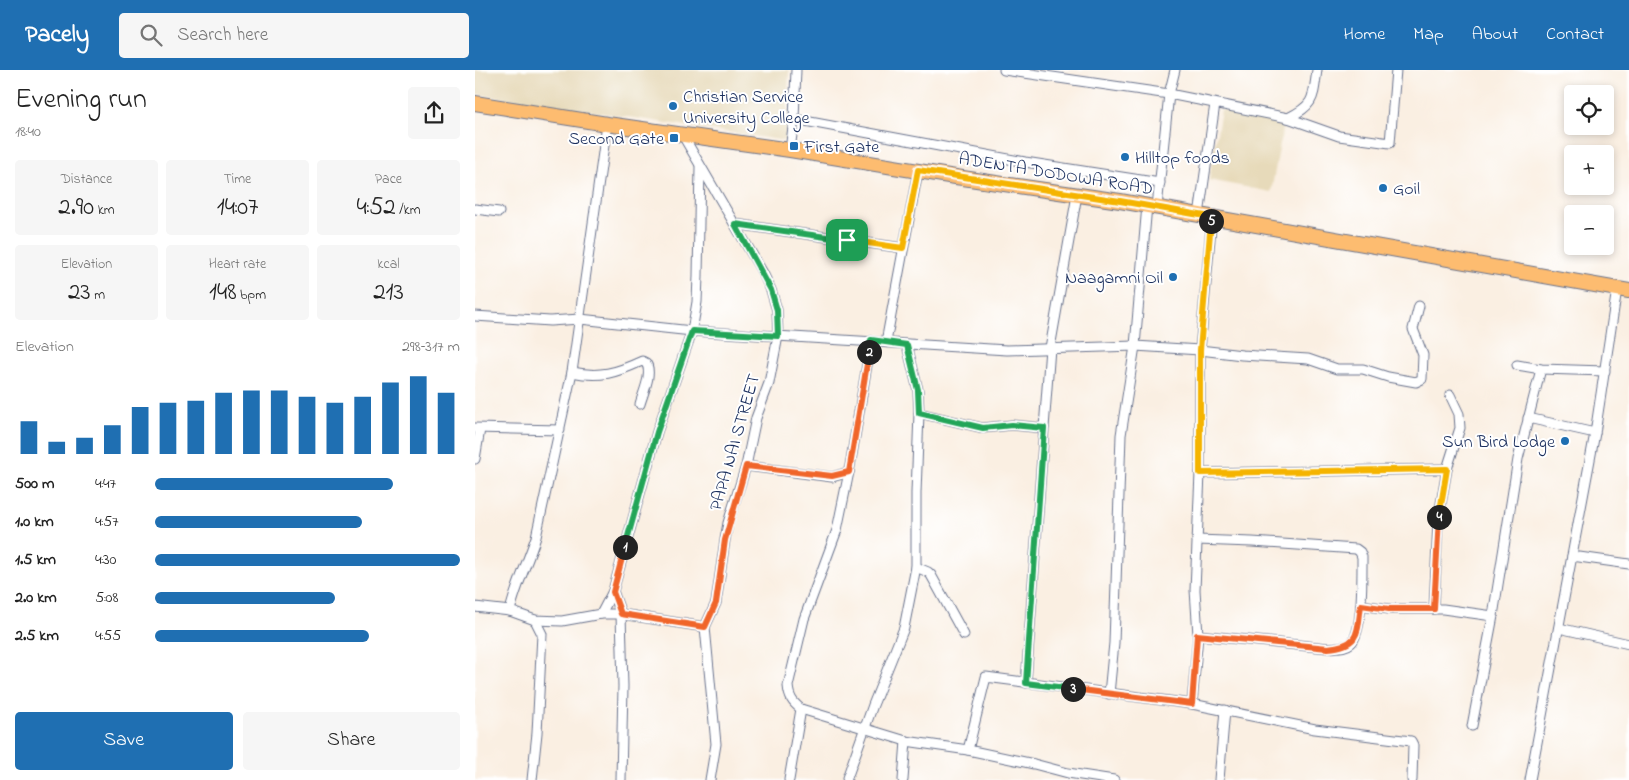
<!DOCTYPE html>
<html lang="en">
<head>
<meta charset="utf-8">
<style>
  :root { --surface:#fff; --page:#f6f6f6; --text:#222; --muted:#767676; --accent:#1f6fb2 }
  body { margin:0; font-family:"Indie Flower",sans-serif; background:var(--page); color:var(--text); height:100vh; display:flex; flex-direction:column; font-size:19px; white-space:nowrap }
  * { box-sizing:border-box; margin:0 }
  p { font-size:16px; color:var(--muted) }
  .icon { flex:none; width:28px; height:28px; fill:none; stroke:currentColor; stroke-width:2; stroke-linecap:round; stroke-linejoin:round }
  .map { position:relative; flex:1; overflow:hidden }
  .side { display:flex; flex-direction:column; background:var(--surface); width:475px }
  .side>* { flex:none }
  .controls { position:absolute; left:1089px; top:15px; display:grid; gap:10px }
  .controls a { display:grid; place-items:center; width:50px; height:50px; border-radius:5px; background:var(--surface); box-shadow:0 2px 8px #0003; font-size:25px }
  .pin { position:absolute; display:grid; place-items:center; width:42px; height:42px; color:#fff; margin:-21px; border-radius:10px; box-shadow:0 2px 8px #0006 }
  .km { position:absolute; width:25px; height:25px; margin:-12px; border-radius:50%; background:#222; color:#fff; font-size:14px; line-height:25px; text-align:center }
  .round { display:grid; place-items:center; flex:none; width:52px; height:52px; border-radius:5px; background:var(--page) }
  .head { display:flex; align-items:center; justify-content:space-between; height:85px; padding:0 15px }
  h1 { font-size:28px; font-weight:600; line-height:38px }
  .figures { display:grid; grid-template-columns:repeat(3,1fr); gap:8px; height:85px; padding:5px 15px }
  .figures div { display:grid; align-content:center; border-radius:5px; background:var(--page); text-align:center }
  .figures b { font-size:25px; font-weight:600 }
  .figures small { font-size:14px; font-weight:400 }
  .figures p { font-size:14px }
  .chart { height:140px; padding:10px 15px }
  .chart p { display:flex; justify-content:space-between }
  .chart svg { width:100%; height:90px; margin-top:5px; stroke:var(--accent); stroke-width:6 }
  .cta { display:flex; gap:10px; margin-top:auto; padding:10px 15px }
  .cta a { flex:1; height:58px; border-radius:5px; background:var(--accent); color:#fff; font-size:20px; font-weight:600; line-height:58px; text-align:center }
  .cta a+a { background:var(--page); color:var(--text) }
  ul { padding:0 15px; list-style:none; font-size:16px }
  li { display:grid; grid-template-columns:80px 60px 1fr; align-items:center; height:38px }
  li i { height:12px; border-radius:6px; background:var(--accent) }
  header { display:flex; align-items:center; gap:30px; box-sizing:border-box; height:70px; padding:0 25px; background:var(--accent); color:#fff }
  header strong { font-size:24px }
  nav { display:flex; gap:28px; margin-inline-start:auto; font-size:18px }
  .search { width:350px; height:45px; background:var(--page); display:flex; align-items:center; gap:12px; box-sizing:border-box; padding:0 18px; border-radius:5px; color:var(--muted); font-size:19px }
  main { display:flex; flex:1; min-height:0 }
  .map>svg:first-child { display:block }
</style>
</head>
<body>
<header>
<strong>Pacely</strong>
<div class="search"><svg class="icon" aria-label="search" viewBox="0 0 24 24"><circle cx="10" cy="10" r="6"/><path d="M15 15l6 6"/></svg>Search here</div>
<nav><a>Home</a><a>Map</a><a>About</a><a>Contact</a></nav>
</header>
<main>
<section class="side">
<div class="head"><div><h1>Evening run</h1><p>18:40</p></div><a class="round"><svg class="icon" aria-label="share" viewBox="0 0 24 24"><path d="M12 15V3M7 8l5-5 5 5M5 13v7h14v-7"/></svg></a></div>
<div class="figures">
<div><p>Distance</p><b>2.90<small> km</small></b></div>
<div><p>Time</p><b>14:07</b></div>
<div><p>Pace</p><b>4:52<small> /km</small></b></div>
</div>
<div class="figures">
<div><p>Elevation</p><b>23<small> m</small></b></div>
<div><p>Heart rate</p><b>148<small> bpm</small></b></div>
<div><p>kcal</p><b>213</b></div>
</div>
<div class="chart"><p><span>Elevation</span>298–317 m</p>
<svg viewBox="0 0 160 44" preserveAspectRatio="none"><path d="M5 44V28M15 44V38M25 44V36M35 44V30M45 44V21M55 44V19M65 44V18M75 44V14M85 44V13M95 44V13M105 44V16M115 44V19M125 44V16M135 44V9M145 44V6M155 44V14"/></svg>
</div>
<ul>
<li><b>500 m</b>4:47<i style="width:78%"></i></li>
<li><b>1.0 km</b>4:57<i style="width:68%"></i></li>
<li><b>1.5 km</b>4:30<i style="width:100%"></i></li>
<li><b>2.0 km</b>5:08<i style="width:59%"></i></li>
<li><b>2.5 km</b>4:55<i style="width:70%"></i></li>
</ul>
<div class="cta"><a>Save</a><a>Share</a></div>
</section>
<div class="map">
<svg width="1154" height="710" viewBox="0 0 1154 710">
  <rect width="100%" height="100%" fill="#fff"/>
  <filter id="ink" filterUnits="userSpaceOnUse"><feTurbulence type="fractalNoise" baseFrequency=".02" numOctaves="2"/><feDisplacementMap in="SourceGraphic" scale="10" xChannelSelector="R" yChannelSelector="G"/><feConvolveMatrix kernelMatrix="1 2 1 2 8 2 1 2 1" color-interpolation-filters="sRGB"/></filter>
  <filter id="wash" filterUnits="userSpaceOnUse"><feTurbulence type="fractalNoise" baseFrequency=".0096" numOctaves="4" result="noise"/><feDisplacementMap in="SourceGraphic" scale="20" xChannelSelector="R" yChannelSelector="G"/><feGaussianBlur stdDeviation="1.12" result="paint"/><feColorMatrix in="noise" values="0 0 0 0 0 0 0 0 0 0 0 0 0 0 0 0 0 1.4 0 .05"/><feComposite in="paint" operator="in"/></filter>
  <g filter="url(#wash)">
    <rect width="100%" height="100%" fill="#faefe2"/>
    <g fill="#e7daba">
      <path d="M 0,0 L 314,0 L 311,71 L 0,24 Z"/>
      <path d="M 746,40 L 809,52 L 796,122 L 734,110 Z"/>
    </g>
  </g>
  <g filter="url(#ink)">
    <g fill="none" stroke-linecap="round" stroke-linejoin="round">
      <g stroke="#69728c" stroke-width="11">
        <g id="minor">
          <path d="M 529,0 L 694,24 L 813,48 L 864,66 L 915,73 L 921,0"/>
          <path d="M 813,48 C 840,35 838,28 842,0"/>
          <path d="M 319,49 L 550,92 L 685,113"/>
          <path d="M 132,54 L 97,302 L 61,467 C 53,492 41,515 35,541 L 60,550 L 87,551 L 126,544 L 146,544 L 230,557"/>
          <path d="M 207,64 L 288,203 L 296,220 L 302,240 L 303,266 L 294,313 L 281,348 L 271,396 L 253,453 L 250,470 L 241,533 L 230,557 L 241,674 L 235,710"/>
          <path d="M 315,80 L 319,49 L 321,0"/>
          <path d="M 682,137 L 694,24 L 700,0"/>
          <path d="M 0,139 L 24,142"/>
          <path d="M 724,145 L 740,34"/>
          <path d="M 260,154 L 428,178"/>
          <path d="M 0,246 L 75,251 L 105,249 L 217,261 L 532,280 L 660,276 L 725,280 L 767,285 L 833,289 L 862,299 L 888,299 L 913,307 L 941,312 L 947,309 L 948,285 L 938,259 L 944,236"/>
          <path d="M 396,271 L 374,402 L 362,460 L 329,549 L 313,616 C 314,627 317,632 326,639 L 431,671 L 493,680 L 511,607 L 717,634 L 840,659 L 936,671 L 938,675 L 937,710"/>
          <path d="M 411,272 L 443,101"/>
          <path d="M 1042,295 L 1066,299 L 1130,301"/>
          <path d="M 97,302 C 125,308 141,303 167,291 L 171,293 C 178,303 168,323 165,334"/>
          <path d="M 444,343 L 508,358 L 537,355 L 569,358 L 575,278 L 602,125"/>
          <path d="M 1053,348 L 1120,363"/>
          <path d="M 0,358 L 85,360"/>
          <path d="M 0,389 L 5,359"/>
          <path d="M 271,396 L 357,407 L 374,402"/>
          <path d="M 725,403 L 972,399"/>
          <path d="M 722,470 L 777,472 L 881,479 L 885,482 L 887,487 C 887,504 888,563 876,573 C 870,578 861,577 853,578 L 723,565"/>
          <path d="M 1097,486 L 1154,494"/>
          <path d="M 441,497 L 453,502 L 456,505 L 489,565"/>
          <path d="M 138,521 L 146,544 L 148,616 L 146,710"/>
          <path d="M 886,535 L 914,539 L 968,539 L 1018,546"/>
          <path d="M 0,537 L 35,541"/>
          <path d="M 959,539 L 963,451 L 972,399 L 985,358 L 984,344 L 975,325"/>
          <path d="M 126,544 L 138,521 L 182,362 L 217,261 L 222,232 L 223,206 L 225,97"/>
          <path d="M 1084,558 L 1154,574"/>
          <path d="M 551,613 L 569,358"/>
          <path d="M 634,624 L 639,573 L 646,365 L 660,276 L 672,135"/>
          <path d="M 717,634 L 723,565 L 720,520 L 725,403 L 725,280 L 737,147"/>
          <path d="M 997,656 L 1018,546 L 1043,389 L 1066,299"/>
          <path d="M 493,680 L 559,694 L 593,703 L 639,710"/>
          <path d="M 372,708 L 398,635 L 429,558 L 441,497 L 441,423 L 444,343 L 443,320 L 432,275"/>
          <path d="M 57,710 L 62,663 L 67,564 L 60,550"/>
          <path d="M 314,710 L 326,639"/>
          <path d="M 428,710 L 431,671"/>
          <path d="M 744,710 L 750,640"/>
          <path d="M 1055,710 L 1120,363 L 1142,219"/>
        </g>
      </g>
      <g stroke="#69728c" stroke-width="16">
        <path id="primary" d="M 0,33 L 132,54 L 315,80 L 474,106 L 645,131 L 1154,221"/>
      </g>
      <use href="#minor" stroke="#fff" stroke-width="9"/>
      <use href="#primary" stroke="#fdbc6f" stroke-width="14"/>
    </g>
  </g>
  <g fill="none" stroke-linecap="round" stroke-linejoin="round" filter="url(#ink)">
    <g stroke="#fff" stroke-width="10">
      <path id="split-1" d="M 150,477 L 182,362 L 217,261 L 303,266 L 302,240 L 296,220 L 260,154 L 372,170"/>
    </g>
    <g stroke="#fff" stroke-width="10">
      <path id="split-2" d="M 150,477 L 138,522 L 146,544 L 230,557 L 241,533 L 250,470 L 271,396 L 357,406 L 374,402 L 394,282"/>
    </g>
    <g stroke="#fff" stroke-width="10">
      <path id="split-3" d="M 394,282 L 396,270 L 432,275 L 443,320 L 444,343 L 508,358 L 537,355 L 569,358 L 551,613 L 598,619"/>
    </g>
    <g stroke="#fff" stroke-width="10">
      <path id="split-4" d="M 598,619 L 717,634 L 722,565 L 853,578 C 886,575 882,562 886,535 L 914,539 L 959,539 L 964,447"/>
    </g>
    <g stroke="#fff" stroke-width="10">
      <path id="split-5" d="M 736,151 L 725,280 L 725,403 L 972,399 L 964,447"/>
    </g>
    <g stroke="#fff" stroke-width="10">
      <path id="split-6" d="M 372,170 L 428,178 L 443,100 L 645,131 L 736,147 L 736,151"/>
    </g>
    <use href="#split-1" stroke="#22a559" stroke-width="6"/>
    <use href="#split-2" stroke="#f0652b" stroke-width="6"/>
    <use href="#split-3" stroke="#22a559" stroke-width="6"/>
    <use href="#split-4" stroke="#f0652b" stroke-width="6"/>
    <use href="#split-5" stroke="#f5b400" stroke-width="6"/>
    <use href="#split-6" stroke="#f5b400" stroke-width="6"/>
  </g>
  <g fill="#1f6fb2" stroke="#fff" stroke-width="2">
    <circle cx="198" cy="36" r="5"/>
    <rect x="194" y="63" width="10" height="10" rx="2.5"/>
    <rect x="314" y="71" width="10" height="10" rx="2.5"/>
    <circle cx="650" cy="87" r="5"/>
    <circle cx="908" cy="118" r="5"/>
    <circle cx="698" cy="207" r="5"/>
    <circle cx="1090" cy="371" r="5"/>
  </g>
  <g text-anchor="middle" stroke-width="4" stroke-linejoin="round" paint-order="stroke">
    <g font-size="18" fill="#1b2f5e" stroke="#fff" text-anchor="start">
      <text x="208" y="32">Christian Service<tspan x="208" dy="21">University College</tspan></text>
      <text x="189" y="74" text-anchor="end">Second Gate</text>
      <text x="329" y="82">First Gate</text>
      <text x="660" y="93">Hilltop foods</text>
      <text x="918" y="124">Goil</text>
      <text x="688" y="213" text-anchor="end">Naagamni Oil</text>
      <text x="1080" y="377" text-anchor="end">Sun Bird Lodge</text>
    </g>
    <g font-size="18" fill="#1b2f5e" stroke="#fff">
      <text transform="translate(581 103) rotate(9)" y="6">ADENTA DODOWA ROAD</text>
      <text transform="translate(259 372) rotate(-74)" y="6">PAPA NAI STREET</text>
    </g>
  </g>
</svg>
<div class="controls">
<a><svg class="icon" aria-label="locate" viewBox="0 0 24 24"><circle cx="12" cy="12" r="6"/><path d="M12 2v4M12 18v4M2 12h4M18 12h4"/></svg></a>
<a>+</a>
<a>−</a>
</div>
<div class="pin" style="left:372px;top:170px;background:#1e9e55"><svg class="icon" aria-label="arrive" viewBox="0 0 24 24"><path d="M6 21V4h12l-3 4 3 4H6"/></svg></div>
<b class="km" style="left:150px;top:477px">1</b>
<b class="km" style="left:394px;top:282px">2</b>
<b class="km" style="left:598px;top:619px">3</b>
<b class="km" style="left:964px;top:447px">4</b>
<b class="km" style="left:736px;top:151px">5</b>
</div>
</main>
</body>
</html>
